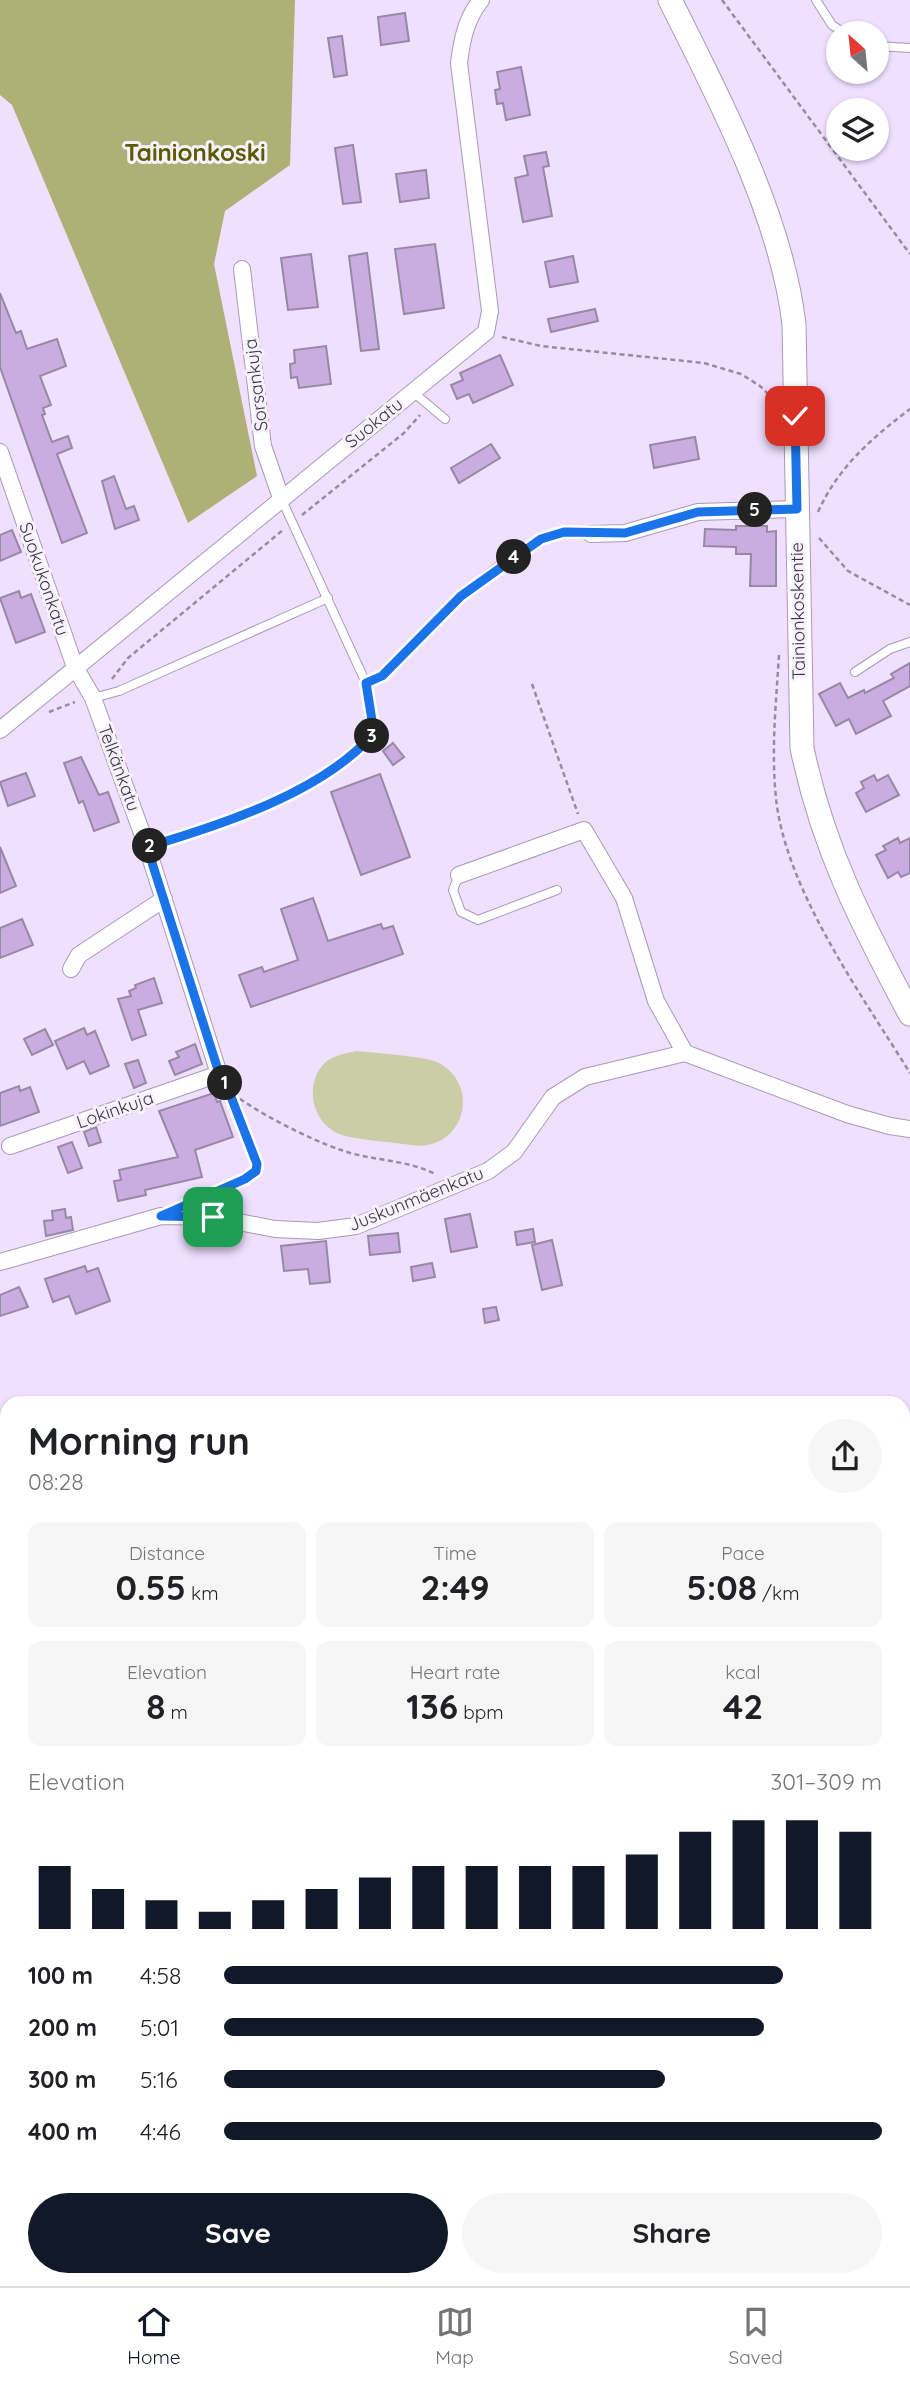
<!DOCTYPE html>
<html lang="en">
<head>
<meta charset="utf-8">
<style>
  :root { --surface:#fff; --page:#f6f6f6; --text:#202124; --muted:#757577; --line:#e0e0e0; --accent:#111827 }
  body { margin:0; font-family:Quicksand,sans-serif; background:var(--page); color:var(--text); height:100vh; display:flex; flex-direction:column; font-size:26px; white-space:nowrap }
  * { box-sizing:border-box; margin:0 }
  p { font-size:23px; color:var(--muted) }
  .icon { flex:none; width:38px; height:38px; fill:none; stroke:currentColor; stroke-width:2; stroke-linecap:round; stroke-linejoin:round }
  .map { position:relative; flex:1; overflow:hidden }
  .side { position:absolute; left:0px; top:1396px; width:910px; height:891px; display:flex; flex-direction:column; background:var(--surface); border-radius:21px 21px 0 0; box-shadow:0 2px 5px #0004 }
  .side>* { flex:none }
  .needle { width:46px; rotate:333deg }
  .controls { position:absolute; left:826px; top:21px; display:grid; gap:14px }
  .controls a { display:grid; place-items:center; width:63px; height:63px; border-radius:50%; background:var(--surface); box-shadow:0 2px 5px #0004; font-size:35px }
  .pin { position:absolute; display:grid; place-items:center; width:60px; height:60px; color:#fff; margin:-30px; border-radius:14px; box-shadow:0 4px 10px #0006 }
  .km { position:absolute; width:35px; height:35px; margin:-18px; border-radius:50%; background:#222; color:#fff; font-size:19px; line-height:35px; text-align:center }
  .round { display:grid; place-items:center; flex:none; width:74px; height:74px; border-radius:37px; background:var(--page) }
  .overview { display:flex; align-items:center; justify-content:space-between; height:119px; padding:0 28px }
  h1 { font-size:38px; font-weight:700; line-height:52px }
  .metrics { display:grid; grid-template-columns:repeat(3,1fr); gap:10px; height:119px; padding:7px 28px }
  .metrics div { display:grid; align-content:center; border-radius:14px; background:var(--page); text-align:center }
  .metrics b { font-size:35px; font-weight:700 }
  .metrics small { font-size:19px; font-weight:400 }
  .metrics p { font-size:19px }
  .chart { height:196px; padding:14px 28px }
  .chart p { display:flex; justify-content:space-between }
  .chart svg { width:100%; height:126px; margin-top:7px; stroke:var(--accent); stroke-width:6 }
  .primary-button { display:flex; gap:14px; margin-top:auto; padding:14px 28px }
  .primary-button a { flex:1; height:80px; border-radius:42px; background:var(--accent); color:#fff; font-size:28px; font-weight:700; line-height:80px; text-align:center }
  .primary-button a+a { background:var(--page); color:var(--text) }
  ul { padding:0 28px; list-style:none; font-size:23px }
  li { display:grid; grid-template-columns:112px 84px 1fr; align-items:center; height:52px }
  li i { height:18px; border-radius:9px; background:var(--accent) }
  .menu { display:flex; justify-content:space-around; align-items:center; height:98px; border-top:2px solid var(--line); background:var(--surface); font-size:19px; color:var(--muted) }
  .menu a { display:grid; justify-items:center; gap:4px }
  .menu .on { color:var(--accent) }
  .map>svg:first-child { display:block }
</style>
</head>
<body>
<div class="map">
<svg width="910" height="2286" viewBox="0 0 910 2286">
  <rect width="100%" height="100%" fill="#f0e0ff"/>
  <path fill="#cbcda7" d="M 357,1051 C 374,1053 424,1056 437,1062 C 483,1085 464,1153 411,1145 C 394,1142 350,1140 337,1133 C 310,1120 304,1080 327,1061 C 335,1055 347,1053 357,1051 Z"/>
  <path fill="#afb076" d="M 0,0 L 295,0 L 290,165 L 225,211 L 214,264 L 257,476 L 188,523 L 12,105 L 0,95 Z"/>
  <g fill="#c9ade1" stroke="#9788a4" stroke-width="2">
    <path d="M 405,13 L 409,41 L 381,45 L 378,17 Z"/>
    <path d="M 342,36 L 347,75 L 334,77 L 328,38 Z"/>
    <path d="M 521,67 L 530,115 L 506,120 L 503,103 L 497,104 L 495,90 L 500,89 L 497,72 Z"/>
    <path d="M 353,145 L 361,202 L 343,204 L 335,148 Z"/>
    <path d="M 546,152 L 549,166 L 543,167 L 552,216 L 523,222 L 515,178 L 528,175 L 524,156 Z"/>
    <path d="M 426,170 L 429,198 L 400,202 L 396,174 Z"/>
    <path d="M 435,244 L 444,308 L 404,314 L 395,249 Z"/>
    <path d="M 367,253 L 379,349 L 361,351 L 349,256 Z"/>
    <path d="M 311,254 L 318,307 L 288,310 L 281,258 Z"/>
    <path d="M 573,256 L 578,282 L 550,287 L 545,262 Z"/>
    <path d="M 0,293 L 16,333 L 21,331 L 27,349 L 57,339 L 66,366 L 40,376 L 51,405 L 43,408 L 45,414 L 42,415 L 52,442 L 68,436 L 72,448 L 57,454 L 87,533 L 62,543 L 0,367 Z"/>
    <path d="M 595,309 L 598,321 L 551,332 L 548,319 Z"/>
    <path d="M 326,346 L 331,384 L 299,388 L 297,377 L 291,378 L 290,364 L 295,363 L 294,350 Z"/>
    <path d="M 500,355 L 513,385 L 473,403 L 469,394 L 457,399 L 451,385 L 463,380 L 460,373 Z"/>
    <path d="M 695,437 L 699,459 L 654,468 L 650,445 Z"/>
    <path d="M 491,444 L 500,458 L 459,483 L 451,468 Z"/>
    <path d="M 114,476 L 126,509 L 134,506 L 139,520 L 115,529 L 102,481 Z"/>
    <path d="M 736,526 L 767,526 L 767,532 L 776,531 L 776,586 L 750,586 L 751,554 L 736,554 L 736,547 L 704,546 L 705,529 L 736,530 Z"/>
    <path d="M 12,530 L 21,552 L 0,561 L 0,535 Z"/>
    <path d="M 19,591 L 21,598 L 31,594 L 45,632 L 16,643 L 0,598 Z"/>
    <path d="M 910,663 L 910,686 L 883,701 L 891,716 L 856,734 L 849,719 L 836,726 L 819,694 L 840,683 L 848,698 L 864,690 L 865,693 L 894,678 L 891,674 Z"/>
    <path d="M 393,743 L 404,757 L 393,765 L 383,751 Z"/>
    <path d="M 81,757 L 99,795 L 108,792 L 119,822 L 94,831 L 83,801 L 79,803 L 64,763 Z"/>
    <path d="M 26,773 L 35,796 L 8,806 L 0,782 Z"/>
    <path d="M 380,774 L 410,857 L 361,875 L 331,792 Z"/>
    <path d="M 874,775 L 877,781 L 888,775 L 899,795 L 866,812 L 856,793 L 864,788 L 861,782 Z"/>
    <path d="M 898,838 L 900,843 L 910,838 L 910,873 L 901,877 L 898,872 L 888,878 L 876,855 L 886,850 L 883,846 Z"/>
    <path d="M 0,847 L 16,886 L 0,893 Z"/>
    <path d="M 313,898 L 328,941 L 381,924 L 383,929 L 393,926 L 403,954 L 251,1007 L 239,975 L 262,967 L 264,972 L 298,960 L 281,909 Z"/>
    <path d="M 22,919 L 33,945 L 0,958 L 0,928 Z"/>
    <path d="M 154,978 L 162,1003 L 138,1010 L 146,1035 L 132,1040 L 118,999 L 131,996 L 129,991 L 136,988 L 135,985 Z"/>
    <path d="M 84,1028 L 87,1035 L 95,1031 L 109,1066 L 90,1074 L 84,1061 L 67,1069 L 55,1041 Z"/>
    <path d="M 45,1029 L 53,1045 L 32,1055 L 24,1039 Z"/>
    <path d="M 195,1044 L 202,1064 L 175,1075 L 169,1061 L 179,1057 L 176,1052 Z"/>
    <path d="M 138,1060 L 146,1083 L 134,1088 L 125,1064 Z"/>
    <path d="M 19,1086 L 20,1091 L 30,1087 L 39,1112 L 0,1126 L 0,1093 Z"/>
    <path d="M 214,1093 L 217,1102 L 220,1101 L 233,1137 L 195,1150 L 202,1177 L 145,1190 L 146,1195 L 118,1201 L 114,1181 L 121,1180 L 119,1170 L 178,1157 L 159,1111 Z"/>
    <path d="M 96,1127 L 101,1142 L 89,1146 L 84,1132 Z"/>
    <path d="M 72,1142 L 82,1168 L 68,1173 L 58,1147 Z"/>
    <path d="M 65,1209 L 66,1218 L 71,1217 L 73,1230 L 46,1236 L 44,1221 L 53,1220 L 52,1211 Z"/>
    <path d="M 470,1214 L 477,1247 L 451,1252 L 445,1219 Z"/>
    <path d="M 533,1229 L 535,1242 L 517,1245 L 515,1232 Z"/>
    <path d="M 398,1233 L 400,1252 L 370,1255 L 368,1236 Z"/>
    <path d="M 552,1240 L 562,1285 L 542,1290 L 532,1245 Z"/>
    <path d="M 326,1241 L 330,1282 L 310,1284 L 308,1269 L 284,1271 L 281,1246 Z"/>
    <path d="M 432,1263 L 435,1277 L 413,1281 L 411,1267 Z"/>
    <path d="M 85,1266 L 87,1272 L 98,1268 L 110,1301 L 76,1314 L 69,1296 L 53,1302 L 45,1279 Z"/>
    <path d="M 19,1287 L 28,1307 L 0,1316 L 0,1295 Z"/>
    <path d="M 496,1307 L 499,1320 L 485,1323 L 483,1309 Z"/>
  </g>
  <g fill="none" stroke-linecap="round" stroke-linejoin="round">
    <g stroke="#a899b6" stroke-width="10">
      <g id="lane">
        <path d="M 816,0 L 832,25 L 844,33"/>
        <path d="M 877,46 L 910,48"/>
        <path d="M 413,392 L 445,419"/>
        <path d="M 855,672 L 890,649 L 910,642"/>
        <path d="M 366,683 L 382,676 C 417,638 514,537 564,532 C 572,531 582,534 591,534"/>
        <path d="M 93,698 L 119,691 L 328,598"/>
        <path d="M 147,847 C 222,824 322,794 375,733 L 366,683 L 281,498"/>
        <path d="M 459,875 L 453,890 L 461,912 L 478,920 L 557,890"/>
      </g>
    </g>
    <g stroke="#a899b6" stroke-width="18">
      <g id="street">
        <path d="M 242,269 L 263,446 L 281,498"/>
        <path d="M 0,452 L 75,667 L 93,698 L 147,847 L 219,1074 L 10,1146"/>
        <path d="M 591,534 L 625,533 L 698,512 L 797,509"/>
        <path d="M 0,730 L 486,332 L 490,311 L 459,63 C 462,39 466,19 481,0"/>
        <path d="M 459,875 L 584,830 L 624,898 L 656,1001 L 685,1053"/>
        <path d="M 71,969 L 79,955 L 164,899"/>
        <path d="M 0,1262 L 161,1216 L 213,1217 L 275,1229 L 318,1231 L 356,1226 L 488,1171 L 514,1152 L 553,1097 L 585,1077 L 685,1053 L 847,1114 L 890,1126 L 910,1129"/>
        <path d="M 0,1461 L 7,1460"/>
        <path d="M 903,2190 L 910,2186"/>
        <path d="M 233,2280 L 234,2286"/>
      </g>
    </g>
    <g stroke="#a899b6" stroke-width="25">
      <path id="secondary" d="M 670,0 C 719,98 781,215 794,324 L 802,748 C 823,849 862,924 910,1014"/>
    </g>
    <g stroke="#968ba0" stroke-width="2.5" stroke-dasharray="5 3.5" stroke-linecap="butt">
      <path d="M 722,0 L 910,254"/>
      <path d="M 502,337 L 541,346 L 704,363 L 741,374 L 760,386 L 776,402"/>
      <path d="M 818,512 C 838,467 872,438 910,409"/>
      <path d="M 302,515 L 404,433 L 420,415"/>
      <path d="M 819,538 L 848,571 L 910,605"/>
      <path d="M 779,655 C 776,703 771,751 776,798 C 785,889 863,997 910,1073"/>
      <path d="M 112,679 L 128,658 L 283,530"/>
      <path d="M 532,684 L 578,814"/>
      <path d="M 49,712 L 75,702"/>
      <path d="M 227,1088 C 248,1109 311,1140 341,1150 C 371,1161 406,1159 435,1174"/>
      <path d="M 199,1199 L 256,1171 L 254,1153 L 228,1089"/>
      <path d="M 570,2286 L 577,2280"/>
    </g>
    <use href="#lane" stroke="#fff" stroke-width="8"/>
    <use href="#street" stroke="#fff" stroke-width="16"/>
    <use href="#secondary" stroke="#fff" stroke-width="23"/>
  </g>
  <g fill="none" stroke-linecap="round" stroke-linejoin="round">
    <g stroke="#fff" stroke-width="14">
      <path id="route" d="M 213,1217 L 161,1216 L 245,1179 L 256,1171 L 257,1164 L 228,1089 L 219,1073 L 147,847 C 221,825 324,792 374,733 L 366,683 L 382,676 L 461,596 L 541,539 L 564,532 L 625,533 L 698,512 L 797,509 L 795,416"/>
    </g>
    <use href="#route" stroke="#1a73e8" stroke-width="9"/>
  </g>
  <g text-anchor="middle" stroke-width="6" stroke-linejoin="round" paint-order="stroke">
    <g font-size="18" fill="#3c3642" stroke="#f8f2fe">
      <text transform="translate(256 385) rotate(-97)" y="6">Sorsankuja</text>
      <text transform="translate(374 423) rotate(-39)" y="6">Suokatu</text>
      <text transform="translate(44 579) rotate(71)" y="6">Suokukonkatu</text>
      <text transform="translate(798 611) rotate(-91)" y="6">Tainionkoskentie</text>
      <text transform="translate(119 768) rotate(70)" y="6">Telkänkatu</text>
      <text transform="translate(115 1110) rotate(-19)" y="6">Lokinkuja</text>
      <text transform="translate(416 1199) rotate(-22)" y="6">Juskunmäenkatu</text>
    </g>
    <g font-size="24" font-weight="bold" fill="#5c5b00" stroke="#f8f2fe">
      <text x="195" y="161">Tainionkoski</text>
    </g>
  </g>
</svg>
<div class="controls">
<a><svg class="needle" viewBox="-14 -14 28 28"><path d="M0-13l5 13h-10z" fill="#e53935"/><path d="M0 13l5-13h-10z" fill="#757577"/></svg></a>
<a><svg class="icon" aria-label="layers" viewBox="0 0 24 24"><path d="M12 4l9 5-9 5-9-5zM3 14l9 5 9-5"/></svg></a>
</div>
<div class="pin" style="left:213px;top:1217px;background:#1e9e55"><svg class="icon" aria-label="arrive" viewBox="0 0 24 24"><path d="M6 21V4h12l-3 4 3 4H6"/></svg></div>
<div class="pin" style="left:795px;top:416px;background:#d93025"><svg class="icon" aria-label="check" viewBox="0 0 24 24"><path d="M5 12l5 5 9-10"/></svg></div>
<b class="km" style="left:225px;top:1083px">1</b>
<b class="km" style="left:150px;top:846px">2</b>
<b class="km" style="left:372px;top:736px">3</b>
<b class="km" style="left:514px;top:557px">4</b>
<b class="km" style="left:755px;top:510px">5</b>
<section class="side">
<div class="overview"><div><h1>Morning run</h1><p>08:28</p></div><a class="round"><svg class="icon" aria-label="share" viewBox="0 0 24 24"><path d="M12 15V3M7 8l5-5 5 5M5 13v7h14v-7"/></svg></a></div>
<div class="metrics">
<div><p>Distance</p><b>0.55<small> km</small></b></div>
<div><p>Time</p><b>2:49</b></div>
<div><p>Pace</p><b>5:08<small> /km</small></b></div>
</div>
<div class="metrics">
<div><p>Elevation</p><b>8<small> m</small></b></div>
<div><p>Heart rate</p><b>136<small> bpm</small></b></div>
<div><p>kcal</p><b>42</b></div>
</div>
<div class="chart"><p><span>Elevation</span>301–309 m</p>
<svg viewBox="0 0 160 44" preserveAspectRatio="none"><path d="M5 44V22M15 44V30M25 44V34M35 44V38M45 44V34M55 44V30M65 44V26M75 44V22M85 44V22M95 44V22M105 44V22M115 44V18M125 44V10M135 44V6M145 44V6M155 44V10"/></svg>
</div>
<ul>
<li><b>100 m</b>4:58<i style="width:85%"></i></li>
<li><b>200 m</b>5:01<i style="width:82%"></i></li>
<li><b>300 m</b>5:16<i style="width:67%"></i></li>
<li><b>400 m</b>4:46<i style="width:100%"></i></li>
</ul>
<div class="primary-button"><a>Save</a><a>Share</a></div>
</section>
</div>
<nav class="menu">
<a class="on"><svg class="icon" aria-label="home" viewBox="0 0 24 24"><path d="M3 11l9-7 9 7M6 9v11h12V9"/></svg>Home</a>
<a><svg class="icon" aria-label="map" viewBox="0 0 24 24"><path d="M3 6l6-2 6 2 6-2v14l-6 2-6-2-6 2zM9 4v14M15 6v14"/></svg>Map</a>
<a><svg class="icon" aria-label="saved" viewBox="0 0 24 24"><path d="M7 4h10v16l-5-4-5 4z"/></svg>Saved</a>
</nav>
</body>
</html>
